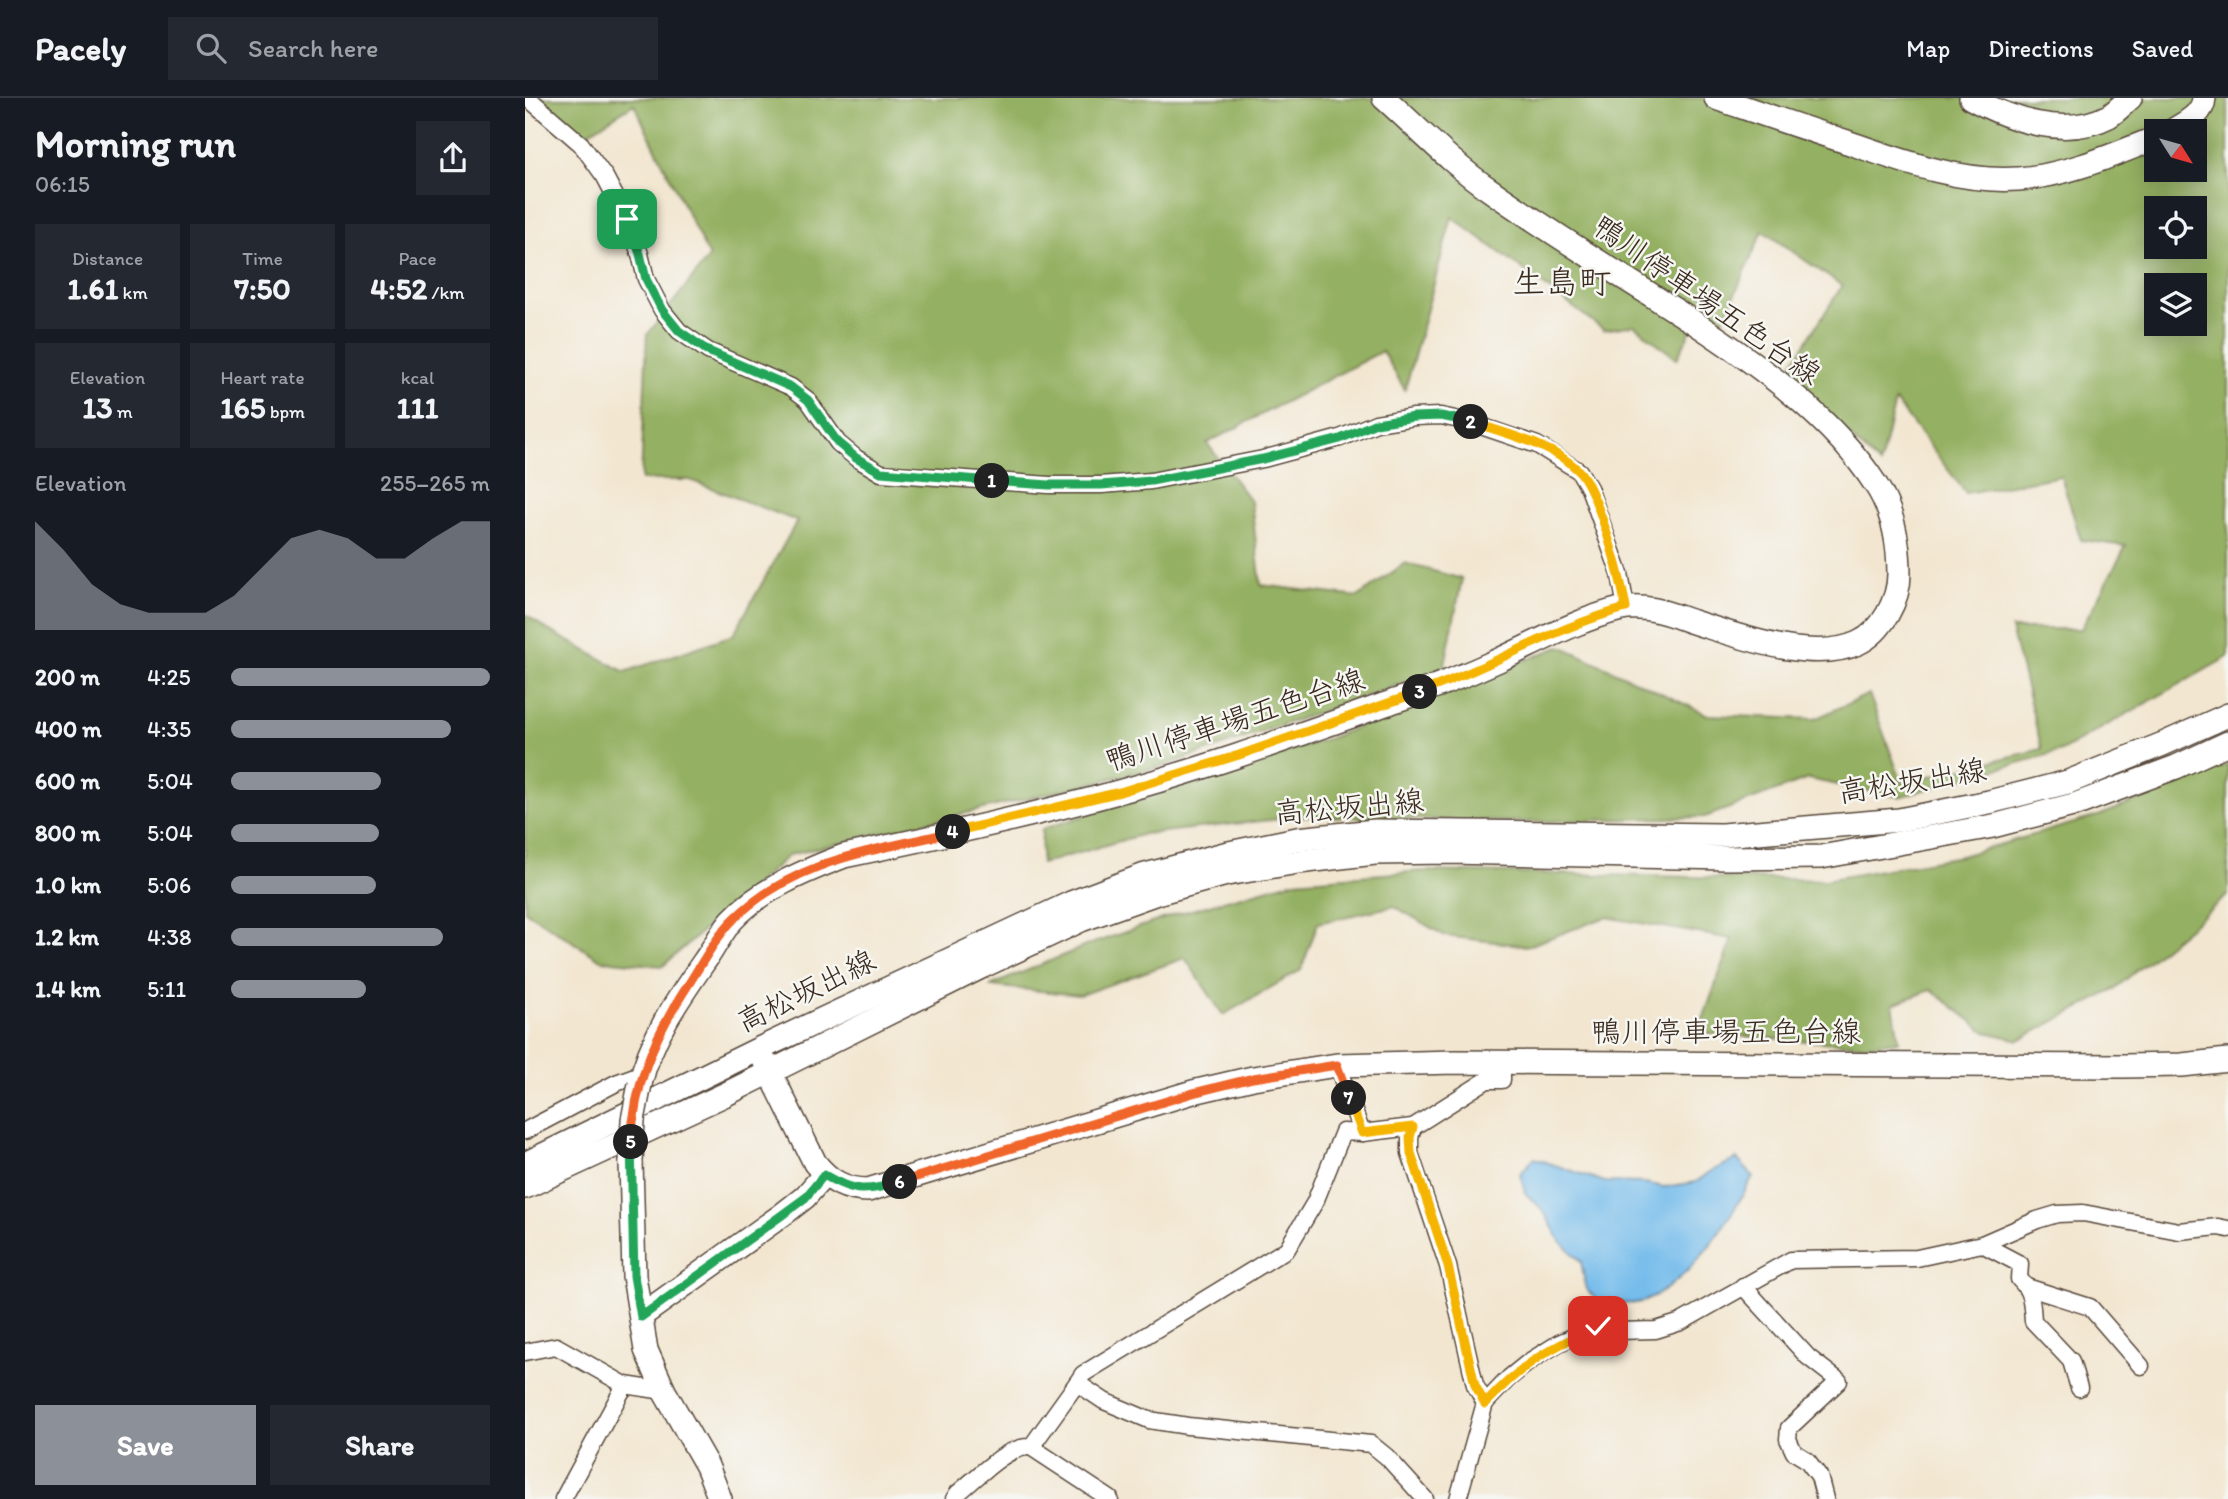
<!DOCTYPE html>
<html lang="en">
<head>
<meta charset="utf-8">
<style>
  :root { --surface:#171b24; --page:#242831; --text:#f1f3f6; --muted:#9ea1a6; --line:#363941; --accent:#8c9099 }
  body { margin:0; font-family:Itim,"Klee One",sans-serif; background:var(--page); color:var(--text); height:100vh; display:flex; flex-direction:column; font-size:26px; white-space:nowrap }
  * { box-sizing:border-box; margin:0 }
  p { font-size:23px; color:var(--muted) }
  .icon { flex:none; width:38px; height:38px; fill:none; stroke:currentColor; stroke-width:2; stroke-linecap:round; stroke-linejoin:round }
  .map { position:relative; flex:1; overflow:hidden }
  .panel { display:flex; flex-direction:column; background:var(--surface); width:525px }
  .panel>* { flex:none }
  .needle { width:46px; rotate:127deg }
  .controls { position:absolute; left:1619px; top:21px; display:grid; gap:14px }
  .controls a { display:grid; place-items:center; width:63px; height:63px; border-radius:0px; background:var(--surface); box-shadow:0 4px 18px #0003; font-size:35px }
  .pin { position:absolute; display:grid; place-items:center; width:60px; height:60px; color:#fff; margin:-30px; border-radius:14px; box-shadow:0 4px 10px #0006 }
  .km { position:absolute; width:35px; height:35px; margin:-18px; border-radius:50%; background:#222; color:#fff; font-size:19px; line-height:35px; text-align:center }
  .round { display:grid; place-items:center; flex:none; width:74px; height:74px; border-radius:0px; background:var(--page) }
  .summary { display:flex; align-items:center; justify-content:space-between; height:119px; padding:0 35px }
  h1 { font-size:38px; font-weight:800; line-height:52px }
  .stats { display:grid; grid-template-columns:repeat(3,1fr); gap:10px; height:119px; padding:7px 35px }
  .stats div { display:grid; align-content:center; border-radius:0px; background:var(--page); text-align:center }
  .stats b { font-size:30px; font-weight:800 }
  .stats small { font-size:19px; font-weight:400 }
  .stats p { font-size:19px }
  .chart { height:196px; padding:14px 35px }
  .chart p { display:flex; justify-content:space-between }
  .chart svg { width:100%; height:126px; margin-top:7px; fill:var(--accent); opacity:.7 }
  .primary-button { display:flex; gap:14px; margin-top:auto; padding:14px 35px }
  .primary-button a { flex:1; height:80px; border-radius:0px; background:var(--accent); color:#fff; font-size:28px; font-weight:800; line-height:80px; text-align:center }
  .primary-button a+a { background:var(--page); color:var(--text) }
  ul { padding:0 35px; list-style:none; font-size:23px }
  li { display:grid; grid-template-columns:112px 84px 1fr; align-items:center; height:52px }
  li i { height:18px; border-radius:9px; background:var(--accent) }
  header { display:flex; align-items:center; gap:42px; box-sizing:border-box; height:98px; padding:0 35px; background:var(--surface); border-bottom:2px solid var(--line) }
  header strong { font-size:33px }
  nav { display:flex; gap:38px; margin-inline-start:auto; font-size:24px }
  .search { width:490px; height:63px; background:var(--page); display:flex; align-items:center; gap:18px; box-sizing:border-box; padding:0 24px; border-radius:0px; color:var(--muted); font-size:26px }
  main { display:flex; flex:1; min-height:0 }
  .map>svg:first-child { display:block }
</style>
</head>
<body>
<header>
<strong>Pacely</strong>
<div class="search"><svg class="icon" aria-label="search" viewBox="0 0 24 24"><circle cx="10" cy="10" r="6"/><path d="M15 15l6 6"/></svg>Search here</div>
<nav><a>Map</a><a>Directions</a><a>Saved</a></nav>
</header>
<main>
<section class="panel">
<div class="summary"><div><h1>Morning run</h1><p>06:15</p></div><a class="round"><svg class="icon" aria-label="share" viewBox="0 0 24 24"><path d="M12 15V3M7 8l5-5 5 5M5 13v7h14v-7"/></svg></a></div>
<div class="stats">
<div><p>Distance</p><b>1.61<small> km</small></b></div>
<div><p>Time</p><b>7:50</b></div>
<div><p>Pace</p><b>4:52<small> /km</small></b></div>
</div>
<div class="stats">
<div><p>Elevation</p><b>13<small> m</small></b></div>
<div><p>Heart rate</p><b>165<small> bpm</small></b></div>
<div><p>kcal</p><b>111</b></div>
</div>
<div class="chart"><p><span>Elevation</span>255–265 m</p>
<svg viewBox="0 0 160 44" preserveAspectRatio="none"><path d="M0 44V6L10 16L20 28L30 35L40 38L50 38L60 38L70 32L80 22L90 12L100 9L110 12L120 19L130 19L140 12L150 6L160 6V44z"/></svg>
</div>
<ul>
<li><b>200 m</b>4:25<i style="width:100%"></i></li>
<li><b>400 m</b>4:35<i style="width:85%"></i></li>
<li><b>600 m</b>5:04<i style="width:58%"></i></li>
<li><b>800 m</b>5:04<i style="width:57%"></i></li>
<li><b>1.0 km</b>5:06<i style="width:56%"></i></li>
<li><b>1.2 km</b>4:38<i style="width:82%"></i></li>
<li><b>1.4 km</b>5:11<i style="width:52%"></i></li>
</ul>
<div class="primary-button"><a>Save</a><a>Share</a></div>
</section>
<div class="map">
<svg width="1703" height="1401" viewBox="0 0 1703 1401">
  <rect width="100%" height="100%" fill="#f6f6f2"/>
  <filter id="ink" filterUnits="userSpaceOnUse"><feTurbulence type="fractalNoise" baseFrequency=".0143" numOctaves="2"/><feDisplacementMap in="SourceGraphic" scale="14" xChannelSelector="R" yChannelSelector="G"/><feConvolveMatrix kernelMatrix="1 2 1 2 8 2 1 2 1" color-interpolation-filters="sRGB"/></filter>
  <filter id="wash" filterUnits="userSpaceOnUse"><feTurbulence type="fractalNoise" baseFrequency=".00686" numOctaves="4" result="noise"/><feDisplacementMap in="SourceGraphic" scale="28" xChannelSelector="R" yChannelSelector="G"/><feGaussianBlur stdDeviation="1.57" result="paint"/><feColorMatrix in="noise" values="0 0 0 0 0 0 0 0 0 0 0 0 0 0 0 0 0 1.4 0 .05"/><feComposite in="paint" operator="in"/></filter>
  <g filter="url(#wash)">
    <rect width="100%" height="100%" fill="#f2e6d0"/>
    <g fill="#94b062" stroke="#686d40" stroke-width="2" fill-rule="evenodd">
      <path d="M 16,0 L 1703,0 L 1703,559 L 1536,653 L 1374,699 L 1283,681 L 1180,719 L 1000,724 L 783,718 L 619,736 L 516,766 L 517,731 L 805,640 L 1036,548 L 1183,617 L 1290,621 L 1344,596 L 1377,685 L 1517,651 L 1486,531 L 1556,531 L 1601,448 L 1556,442 L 1536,378 L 1441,395 L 1370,303 L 1355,367 L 1260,277 L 1317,188 L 1238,133 L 1196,227 L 1174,215 L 1152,261 L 1109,227 L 1079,232 L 927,119 L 880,292 L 857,253 L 682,345 L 726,404 L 736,487 L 833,499 L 880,465 L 937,481 L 919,571 L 639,668 L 264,757 L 138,868 L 76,862 L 0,813 L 0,516 L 23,532 L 100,574 L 208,537 L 272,423 L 165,382 L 116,382 L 122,237 L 184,159 L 109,6 L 55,40 ZM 1631,33 L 1670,33 L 1670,72 L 1631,72 ZM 1631,110 L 1670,110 L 1670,149 L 1631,149 ZM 1631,187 L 1670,187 L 1670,226 L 1631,226 Z"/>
      <path d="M 1703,667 L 1703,797 L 1587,893 L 1494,942 L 1461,934 L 1406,892 L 1368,906 L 1374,943 L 1339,947 L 1173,935 L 1207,841 L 1081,819 L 1003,848 L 920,838 L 869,808 L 793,825 L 776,872 L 698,917 L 660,860 L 555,897 L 465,888 L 563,847 L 649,817 L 769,783 L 898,773 L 1300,782 L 1436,758 L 1573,718 Z"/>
    </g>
    <path fill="#73bbeb" stroke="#577284" stroke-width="2" d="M 1009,1060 L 1080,1084 L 1120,1085 L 1139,1089 L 1171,1084 L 1186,1073 L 1212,1061 L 1228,1078 C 1205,1122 1169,1180 1122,1202 C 1109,1208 1088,1205 1073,1203 L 1061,1191 L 1056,1163 L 1035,1143 L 1018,1112 L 1001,1096 L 995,1076 Z"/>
  </g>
  <g filter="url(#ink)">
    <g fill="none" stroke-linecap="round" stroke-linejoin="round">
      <g stroke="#564639" stroke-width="19">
        <g id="street">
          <path d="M 3,0 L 56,46 L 80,79 L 102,121 L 115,156 L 121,181 L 137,212 L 154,233 L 183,253 L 266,289 L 283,302 L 313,345 L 331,360 L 356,375 L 524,387 L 576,387 L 626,383 L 738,361 L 815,340 L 851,325 L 889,319 L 916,318 L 944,324 L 1012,347 L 1054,373 L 1064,390 L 1095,476 L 1101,510"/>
          <path d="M 977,964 L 977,982 L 962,982 L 888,1029 L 885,1039 L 885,1055 L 923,1168 L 950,1287 L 960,1305 L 984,1280 L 1005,1263 L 1034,1245 L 1073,1228 L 1092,1233 L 1131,1232 L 1156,1224 L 1266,1162 L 1392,1160 L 1457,1146 L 1512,1122 L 1532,1116 L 1558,1115 L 1654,1133 L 1693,1129 L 1703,1131"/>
          <path d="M 812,967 L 837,1035"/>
          <path d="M 0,1033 L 91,985 L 118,975"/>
          <path d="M 1457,1146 L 1495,1166 L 1494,1181 C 1507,1193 1507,1206 1508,1223 L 1546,1263 L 1554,1290"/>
          <path d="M 1218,1188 L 1283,1259 L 1314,1283 L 1264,1330 L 1263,1341 L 1269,1354 L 1282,1362 L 1294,1378 L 1300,1401"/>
          <path d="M 1502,1189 L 1565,1209 L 1616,1268"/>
          <path d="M 0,1254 L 31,1248 L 100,1287"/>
          <path d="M 552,1285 L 558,1276 L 762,1151 L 790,1104 L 818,1034 L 837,1035 L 888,1029"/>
          <path d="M 506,1349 L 585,1401"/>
          <path d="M 38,1401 L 100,1287 L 139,1293"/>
          <path d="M 429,1401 L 433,1395 C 452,1380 482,1347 506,1349 L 552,1285 L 579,1303 L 624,1322 L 663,1328 L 846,1346 L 862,1359 L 900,1401"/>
          <path d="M 933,1401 L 960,1305"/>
        </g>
      </g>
      <g stroke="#564639" stroke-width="26">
        <g id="secondary">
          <path d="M 1191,0 C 1235,15 1278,30 1322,44 C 1377,63 1435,85 1493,81 C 1540,78 1588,57 1631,40"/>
          <path d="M 1446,0 C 1486,22 1540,41 1584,18 C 1592,13 1598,6 1605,0"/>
          <path d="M 1647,33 C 1660,25 1678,17 1679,0"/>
          <path d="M 238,960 L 290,1065 C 304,1083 320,1092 343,1092 L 668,994 L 728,980 L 812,967 L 931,964 L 1598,968 L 1657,967 L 1703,962"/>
          <path d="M 115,986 C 126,938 156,897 183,858 C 191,846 198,832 207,822 C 236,791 280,773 319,758 C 411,739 503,719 593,694 C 690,668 784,633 878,600 C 911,589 943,576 974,562 C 1013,544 1054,521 1096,511 C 1121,506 1145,516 1168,524 C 1214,538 1287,566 1333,545 C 1357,534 1374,502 1374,476 C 1374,445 1368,413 1351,387 C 1308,320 1235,268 1170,225 C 1102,181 1032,139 965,92 C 927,66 894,31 859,0"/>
          <path d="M 106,1064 L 109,1178 L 121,1252 L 139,1293 L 182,1368 L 195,1401"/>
          <path d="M 0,1066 L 234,951 L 546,805 L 620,777 L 699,756 L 772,741 L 850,733 L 1197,737 L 1374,722 L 1464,704 L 1543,684 L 1638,646 L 1703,617"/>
          <path d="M 0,1089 L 199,997 L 456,869 L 556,822 L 632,795 L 702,776 L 773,764 L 850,755 L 923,754 L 1202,760 L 1296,759 L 1468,728 L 1552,706 L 1651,669 L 1703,645"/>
          <path d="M 116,1218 L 257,1117 L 280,1099 L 299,1077"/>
        </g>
      </g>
      <use href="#street" stroke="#fff" stroke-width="16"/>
      <use href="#secondary" stroke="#fff" stroke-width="23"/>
      <g stroke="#564639" stroke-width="26" stroke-linecap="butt">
        <path id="secondary-bridge" d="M 106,1064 L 108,1022 L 115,986"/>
      </g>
      <use href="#secondary-bridge" stroke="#fff" stroke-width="23"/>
    </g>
  </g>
  <g fill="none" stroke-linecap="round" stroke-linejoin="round" filter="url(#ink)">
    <g stroke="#fff" stroke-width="14">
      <path id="split-1" d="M 102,121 L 115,156 L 121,181 L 137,212 L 154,233 L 183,253 L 266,289 L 283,302 L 313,345 L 331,360 L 356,374 L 467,383"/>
    </g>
    <g stroke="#fff" stroke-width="14">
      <path id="split-2" d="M 467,383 L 524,387 L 576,387 L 626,383 L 738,361 L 815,341 L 851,325 L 889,319 L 916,318 L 946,324"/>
    </g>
    <g stroke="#fff" stroke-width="14">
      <path id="split-3" d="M 895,594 C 965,570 1029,529 1101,510 C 1096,481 1073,393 1054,373 C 1029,347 979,335 946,324"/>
    </g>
    <g stroke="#fff" stroke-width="14">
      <path id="split-4" d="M 428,734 L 595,694 L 714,657 L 895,594"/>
    </g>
    <g stroke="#fff" stroke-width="14">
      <path id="split-5" d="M 106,1044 C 110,986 127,943 158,895 C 172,874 191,838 209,821 C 270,761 349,753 428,734"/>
    </g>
    <g stroke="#fff" stroke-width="14">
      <path id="split-6" d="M 106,1044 L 109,1178 L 116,1219 L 257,1117 L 280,1100 L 299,1077 C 330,1095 342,1094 375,1084"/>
    </g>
    <g stroke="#fff" stroke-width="14">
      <path id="split-7" d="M 375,1084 L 668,995 L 728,980 L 812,967 L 824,1000"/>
    </g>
    <g stroke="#fff" stroke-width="14">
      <path id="split-8" d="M 824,1000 L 837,1035 L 888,1029 L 885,1039 L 886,1055 L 923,1168 L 950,1287 L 960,1306 C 998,1265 1023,1251 1073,1228"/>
    </g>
    <use href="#split-1" stroke="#22a559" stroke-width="9"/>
    <use href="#split-2" stroke="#22a559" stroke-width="9"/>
    <use href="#split-3" stroke="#f5b400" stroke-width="9"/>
    <use href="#split-4" stroke="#f5b400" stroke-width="9"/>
    <use href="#split-5" stroke="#f0652b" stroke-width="9"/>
    <use href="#split-6" stroke="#22a559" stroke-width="9"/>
    <use href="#split-7" stroke="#f0652b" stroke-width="9"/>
    <use href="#split-8" stroke="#f5b400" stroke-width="9"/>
  </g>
  <g text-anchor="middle" stroke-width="5" stroke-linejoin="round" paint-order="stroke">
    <g font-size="30" fill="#3b2a1e" stroke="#f6f6f2">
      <text transform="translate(1182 202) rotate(35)" y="10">鴨川停車場五色台線</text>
      <text transform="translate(710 622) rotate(-18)" y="10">鴨川停車場五色台線</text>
      <text transform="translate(1387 683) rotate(-9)" y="10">高松坂出線</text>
      <text transform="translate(824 709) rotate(-5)" y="10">高松坂出線</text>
      <text transform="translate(281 893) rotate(-26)" y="10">高松坂出線</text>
      <text x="1201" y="944">鴨川停車場五色台線</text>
    </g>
    <g font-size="33" fill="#3b2a1e" stroke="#f6f6f2">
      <text x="1037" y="195">生島町</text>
    </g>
  </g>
</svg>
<div class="controls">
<a><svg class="needle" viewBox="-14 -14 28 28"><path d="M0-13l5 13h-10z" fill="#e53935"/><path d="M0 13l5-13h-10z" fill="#9ea1a6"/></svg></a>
<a><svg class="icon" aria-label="locate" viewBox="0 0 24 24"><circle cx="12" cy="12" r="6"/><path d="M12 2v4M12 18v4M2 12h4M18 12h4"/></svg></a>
<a><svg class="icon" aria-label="layers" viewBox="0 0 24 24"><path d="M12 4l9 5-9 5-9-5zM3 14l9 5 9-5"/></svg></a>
</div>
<div class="pin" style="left:102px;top:121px;background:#1e9e55"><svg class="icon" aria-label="arrive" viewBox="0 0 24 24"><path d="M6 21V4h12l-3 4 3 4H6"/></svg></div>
<div class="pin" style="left:1073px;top:1228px;background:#d93025"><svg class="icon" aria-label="check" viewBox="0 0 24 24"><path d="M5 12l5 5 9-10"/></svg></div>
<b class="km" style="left:467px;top:383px">1</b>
<b class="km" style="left:946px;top:324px">2</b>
<b class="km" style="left:895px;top:594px">3</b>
<b class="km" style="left:428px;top:734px">4</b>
<b class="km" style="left:106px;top:1044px">5</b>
<b class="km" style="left:375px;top:1084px">6</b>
<b class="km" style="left:824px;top:1000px">7</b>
</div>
</main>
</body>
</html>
